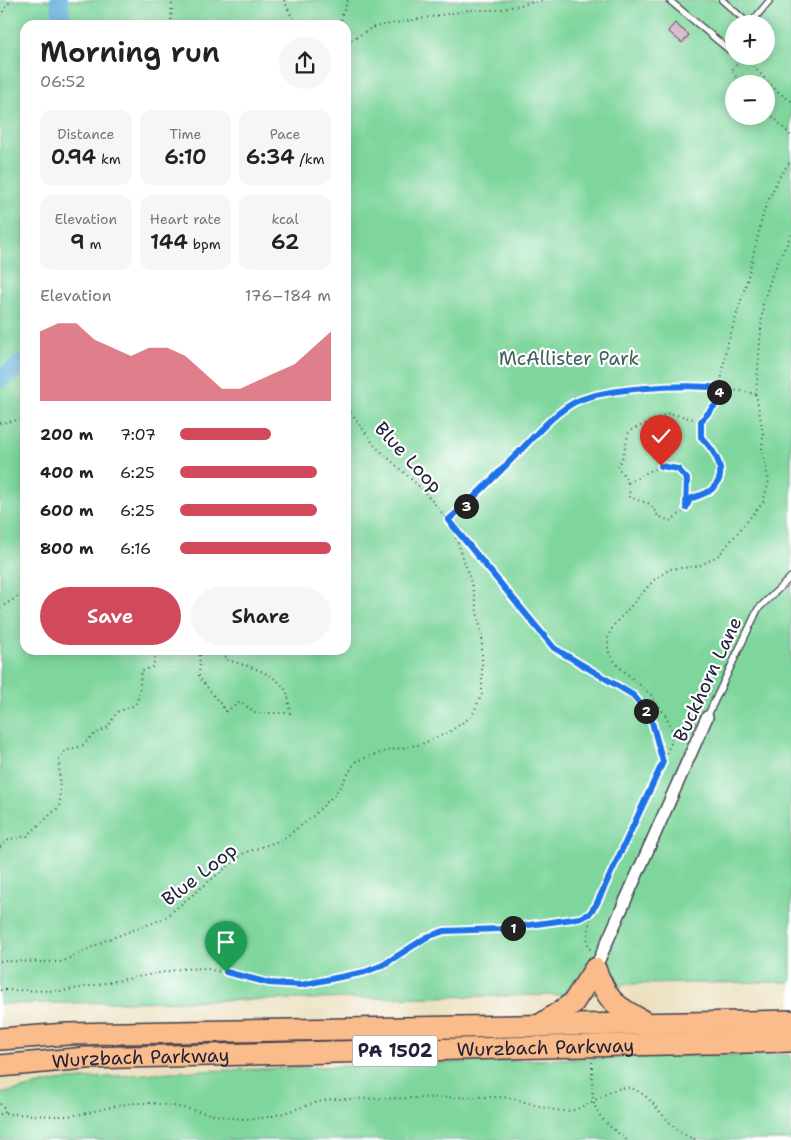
<!DOCTYPE html>
<html lang="en">
<head>
<meta charset="utf-8">
<style>
  :root { --surface:#fff; --page:#f6f6f6; --text:#222; --muted:#767676; --accent:#d1495b }
  body { margin:0; font-family:"Shantell Sans",sans-serif; background:var(--page); color:var(--text); height:100vh; display:flex; flex-direction:column; font-size:19px; white-space:nowrap }
  * { box-sizing:border-box; margin:0 }
  p { font-size:16px; color:var(--muted) }
  .icon { flex:none; width:28px; height:28px; fill:none; stroke:currentColor; stroke-width:2; stroke-linecap:round; stroke-linejoin:round }
  .map { position:relative; flex:1; overflow:hidden }
  .side { position:absolute; left:20px; top:20px; width:331px; height:635px; display:flex; flex-direction:column; background:var(--surface); border-radius:15px; box-shadow:0 2px 12px #0003 }
  .side>* { flex:none }
  .fabs { position:absolute; left:725px; top:15px; display:grid; gap:10px }
  .fabs a { display:grid; place-items:center; width:50px; height:50px; border-radius:50%; background:var(--surface); box-shadow:0 2px 12px #0003; font-size:25px }
  .pin { position:absolute; display:grid; place-items:center; width:42px; height:42px; color:#fff; margin:-51px -21px; border-radius:50% 50% 50% 0; rotate:-45deg; box-shadow:0 0 5px #0007 }
  .pin .icon { rotate:45deg }
  .km { position:absolute; width:25px; height:25px; margin:-12px; border-radius:50%; background:#222; color:#fff; font-size:14px; line-height:25px; text-align:center }
  .round { display:grid; place-items:center; flex:none; width:52px; height:52px; border-radius:26px; background:var(--page) }
  .head { display:flex; align-items:center; justify-content:space-between; height:85px; padding:0 20px }
  h1 { font-size:28px; font-weight:600; line-height:38px }
  .figures { display:grid; grid-template-columns:repeat(3,1fr); gap:8px; height:85px; padding:5px 20px }
  .figures div { display:grid; align-content:center; border-radius:12px; background:var(--page); text-align:center }
  .figures b { font-size:21px; font-weight:600 }
  .figures small { font-size:14px; font-weight:400 }
  .figures p { font-size:14px }
  .chart { height:140px; padding:10px 20px }
  .chart p { display:flex; justify-content:space-between }
  .chart svg { width:100%; height:90px; margin-top:5px; fill:var(--accent); opacity:.7 }
  .cta { display:flex; gap:10px; margin-top:auto; padding:10px 20px }
  .cta a { flex:1; height:58px; border-radius:30px; background:var(--accent); color:#fff; font-size:20px; font-weight:600; line-height:58px; text-align:center }
  .cta a+a { background:var(--page); color:var(--text) }
  ul { padding:0 20px; list-style:none; font-size:16px }
  li { display:grid; grid-template-columns:80px 60px 1fr; align-items:center; height:38px }
  li i { height:12px; border-radius:6px; background:var(--accent) }
  .map>svg:first-child { display:block }
</style>
</head>
<body>
<div class="map">
<svg width="791" height="1140" viewBox="0 0 791 1140">
  <rect width="100%" height="100%" fill="#fff"/>
  <filter id="ink" filterUnits="userSpaceOnUse"><feTurbulence type="fractalNoise" baseFrequency=".02" numOctaves="2"/><feDisplacementMap in="SourceGraphic" scale="10" xChannelSelector="R" yChannelSelector="G"/><feConvolveMatrix kernelMatrix="1 2 1 2 8 2 1 2 1" color-interpolation-filters="sRGB"/></filter>
  <filter id="wash" filterUnits="userSpaceOnUse"><feTurbulence type="fractalNoise" baseFrequency=".0096" numOctaves="4" result="noise"/><feDisplacementMap in="SourceGraphic" scale="20" xChannelSelector="R" yChannelSelector="G"/><feGaussianBlur stdDeviation="1.12" result="paint"/><feColorMatrix in="noise" values="0 0 0 0 0 0 0 0 0 0 0 0 0 0 0 0 0 1.4 0 .05"/><feComposite in="paint" operator="in"/></filter>
  <g filter="url(#wash)">
    <rect width="100%" height="100%" fill="#ebdfbd"/>
    <g fill="#7ed69c" stroke="#507c6c" fill-rule="evenodd">
      <path d="M 0,0 L 791,0 L 791,982 L 622,984 L 618,994 L 0,1004 ZM 734,24 L 766,24 L 766,56 L 734,56 ZM 25,25 L 346,25 L 346,650 L 25,650 ZM 734,84 L 766,84 L 766,116 L 734,116 Z"/>
      <path d="M 791,1055 L 791,1140 L 0,1140 L 0,1094 L 57,1081 L 169,1072 L 655,1056 Z"/>
    </g>
    <g fill="none" stroke-linecap="round" stroke-linejoin="round">
      <g stroke="#64afdc" stroke-width="18">
        <path d="M 59,0 L 63,25"/>
        <path d="M 0,379 L 25,362"/>
      </g>
    </g>
    <g id="blocks">
      <path fill="#c69bb6" d="M 675,23 L 689,35 L 682,43 L 668,31 Z"/>
    </g>
  </g>
  <g filter="url(#ink)">
    <use href="#blocks" fill-opacity="0" stroke="#403e4e" stroke-width="1"/>
    <g fill="none" stroke-linecap="round" stroke-linejoin="round">
      <g stroke="#403e4e" stroke-width="8">
        <g id="lane">
          <path d="M 669,0 L 729,50 L 734,43"/>
          <path d="M 722,0 L 749,24"/>
          <path d="M 750,24 L 770,0"/>
          <path d="M 707,717 L 758,609 L 791,577"/>
        </g>
      </g>
      <g stroke="#403e4e" stroke-width="14">
        <path id="street" d="M 595,969 L 707,717"/>
      </g>
      <g stroke="#403e4e" stroke-width="24">
        <g id="highway">
          <path d="M 595,969 C 610,1005 614,1005 648,1024"/>
          <path d="M 539,1026 L 573,1003 L 595,969"/>
          <path d="M 0,1039 L 67,1034 L 791,1021"/>
          <path id="s1" d="M 0,1066 L 86,1058 L 791,1041"/>
        </g>
      </g>
      <g stroke="#403e4e" stroke-width="2" stroke-dasharray="1 4" stroke-linecap="butt">
        <path d="M 284,0 L 291,15 L 304,25"/>
        <path d="M 0,16 L 11,0"/>
        <path d="M 171,25 L 172,0"/>
        <path d="M 341,25 L 341,17 L 348,0"/>
        <path d="M 346,48 L 350,41 L 373,27 L 470,10 L 498,10 L 543,0"/>
        <path d="M 743,56 L 778,92 L 791,101"/>
        <path d="M 743,84 L 731,71 L 743,58"/>
        <path d="M 766,109 L 791,136"/>
        <path d="M 701,421 L 701,437 C 713,449 731,473 712,489 C 707,494 697,496 690,499 L 684,511 L 670,521 L 658,516 L 650,504 L 629,497 C 631,485 626,476 617,467 L 622,459 L 629,431 L 669,413 L 701,421 L 718,402 L 726,349 L 747,281 L 764,210 L 778,179 L 791,160"/>
        <path d="M 0,423 L 25,419"/>
        <path d="M 628,483 C 649,472 668,455 687,479 L 686,504"/>
        <path d="M 0,608 L 25,592"/>
        <path d="M 200,650 L 199,677 L 226,711 L 241,702 L 255,713 L 290,713 C 289,707 289,699 287,693 C 278,673 246,665 226,660 L 224,650"/>
        <path d="M 663,762 L 650,715 L 633,695 L 553,648 L 448,520 C 491,485 525,435 569,405 C 591,390 673,383 700,386 C 719,387 738,391 756,394"/>
        <path d="M 0,847 L 10,839 L 27,836 L 60,806 L 59,760 L 65,751 L 82,746 L 92,736 L 108,727 L 117,712 L 135,705 L 139,696 L 141,671 L 153,667 L 157,650"/>
        <path d="M 589,914 C 592,924 583,940 591,951"/>
        <path d="M 0,961 L 62,962 L 104,941 L 163,919 L 244,853 L 282,840 L 311,818 L 336,793 L 356,761 L 386,751 L 422,744 L 449,732 L 472,716 L 482,694 L 482,637 L 472,586 L 459,545 L 448,520 L 422,489 L 375,446 L 352,414 L 346,409"/>
        <path d="M 0,990 L 63,991 L 180,969 L 203,968 L 269,983 L 301,985 L 365,972 L 383,965 L 427,937 L 444,931 L 500,929 L 580,918 L 589,914 L 596,905 L 671,743 L 672,730 L 666,716 L 651,695 L 616,664 L 608,651 L 608,636 L 614,625 L 654,580 L 670,569 L 699,566 L 719,555 L 763,502 L 769,481 L 762,451 L 763,433 L 756,394 L 763,304 L 772,275 L 791,235"/>
        <path d="M 592,1062 C 593,1106 588,1111 627,1140"/>
        <path d="M 0,1104 L 3,1105 L 5,1114"/>
        <path d="M 0,1114 C 25,1113 51,1118 76,1115 C 100,1111 121,1102 146,1103 C 181,1104 213,1118 247,1119 C 278,1119 303,1104 332,1099 C 386,1099 441,1097 495,1097 C 521,1097 544,1111 566,1111 C 588,1110 611,1084 630,1088 C 657,1095 666,1133 698,1140"/>
      </g>
      <use href="#lane" stroke="#fff" stroke-width="5.5"/>
      <use href="#street" stroke="#fff" stroke-width="11"/>
      <use href="#highway" stroke="#f9bc8a" stroke-width="21"/>
    </g>
  </g>
  <g fill="none" stroke-linecap="round" stroke-linejoin="round" filter="url(#ink)">
    <g stroke="#fff" stroke-width="10">
      <path id="route" d="M 226,972 L 269,983 L 301,985 L 365,972 L 383,965 L 427,937 L 444,931 L 500,929 L 580,918 L 589,914 L 596,905 L 663,762 L 650,715 L 633,695 L 554,648 L 448,520 C 475,498 498,473 522,449 C 537,433 551,417 570,405 C 597,387 687,384 720,388 L 718,402 L 701,421 L 701,437 C 713,449 731,473 712,489 C 707,494 697,496 690,499 L 686,508 L 687,479 L 678,469 L 661,466"/>
    </g>
    <use href="#route" stroke="#1a73e8" stroke-width="6"/>
  </g>
  <g text-anchor="middle" stroke-width="4.5" stroke-linejoin="round" paint-order="stroke">
    <rect fill="#fff" stroke="#646476" stroke-width="1" x="352.5" y="1035.5" width="85" height="31" rx="4"/>
    <g font-size="18" font-weight="bold" fill="#22223b">
      <text x="395" y="1057">PA 1502</text>
    </g>
    <g font-size="19" fill="#42615d" stroke="#fff">
      <text x="569" y="365">McAllister Park</text>
    </g>
    <g font-size="19" fill="#22223b" stroke="#fff">
      <text transform="translate(409 457) rotate(47)" y="7">Blue Loop</text>
      <text transform="translate(707 679) rotate(-65)" y="7">Buckhorn Lane</text>
      <text transform="translate(199 874) rotate(-38)" y="7">Blue Loop</text>
      <text dy="7" stroke="none"><textPath href="#s1" startOffset="546">Wurzbach Parkway</textPath></text>
      <text dy="7" stroke="none"><textPath href="#s1" startOffset="141">Wurzbach Parkway</textPath></text>
    </g>
  </g>
</svg>
<div class="fabs">
<a>+</a>
<a>−</a>
</div>
<div class="pin" style="left:226px;top:972px;background:#1e9e55"><svg class="icon" aria-label="arrive" viewBox="0 0 24 24"><path d="M6 21V4h12l-3 4 3 4H6"/></svg></div>
<div class="pin" style="left:661px;top:466px;background:#d93025"><svg class="icon" aria-label="check" viewBox="0 0 24 24"><path d="M5 12l5 5 9-10"/></svg></div>
<b class="km" style="left:513px;top:928px">1</b>
<b class="km" style="left:646px;top:711px">2</b>
<b class="km" style="left:466px;top:506px">3</b>
<b class="km" style="left:719px;top:392px">4</b>
<section class="side">
<div class="head"><div><h1>Morning run</h1><p>06:52</p></div><a class="round"><svg class="icon" aria-label="share" viewBox="0 0 24 24"><path d="M12 15V3M7 8l5-5 5 5M5 13v7h14v-7"/></svg></a></div>
<div class="figures">
<div><p>Distance</p><b>0.94<small> km</small></b></div>
<div><p>Time</p><b>6:10</b></div>
<div><p>Pace</p><b>6:34<small> /km</small></b></div>
</div>
<div class="figures">
<div><p>Elevation</p><b>9<small> m</small></b></div>
<div><p>Heart rate</p><b>144<small> bpm</small></b></div>
<div><p>kcal</p><b>62</b></div>
</div>
<div class="chart"><p><span>Elevation</span>176–184 m</p>
<svg viewBox="0 0 160 44" preserveAspectRatio="none"><path d="M0 44V10L10 6L20 6L30 14L40 18L50 22L60 18L70 18L80 22L90 30L100 38L110 38L120 34L130 30L140 26L150 18L160 10V44z"/></svg>
</div>
<ul>
<li><b>200 m</b>7:07<i style="width:60%"></i></li>
<li><b>400 m</b>6:25<i style="width:91%"></i></li>
<li><b>600 m</b>6:25<i style="width:91%"></i></li>
<li><b>800 m</b>6:16<i style="width:100%"></i></li>
</ul>
<div class="cta"><a>Save</a><a>Share</a></div>
</section>
</div>
</body>
</html>
